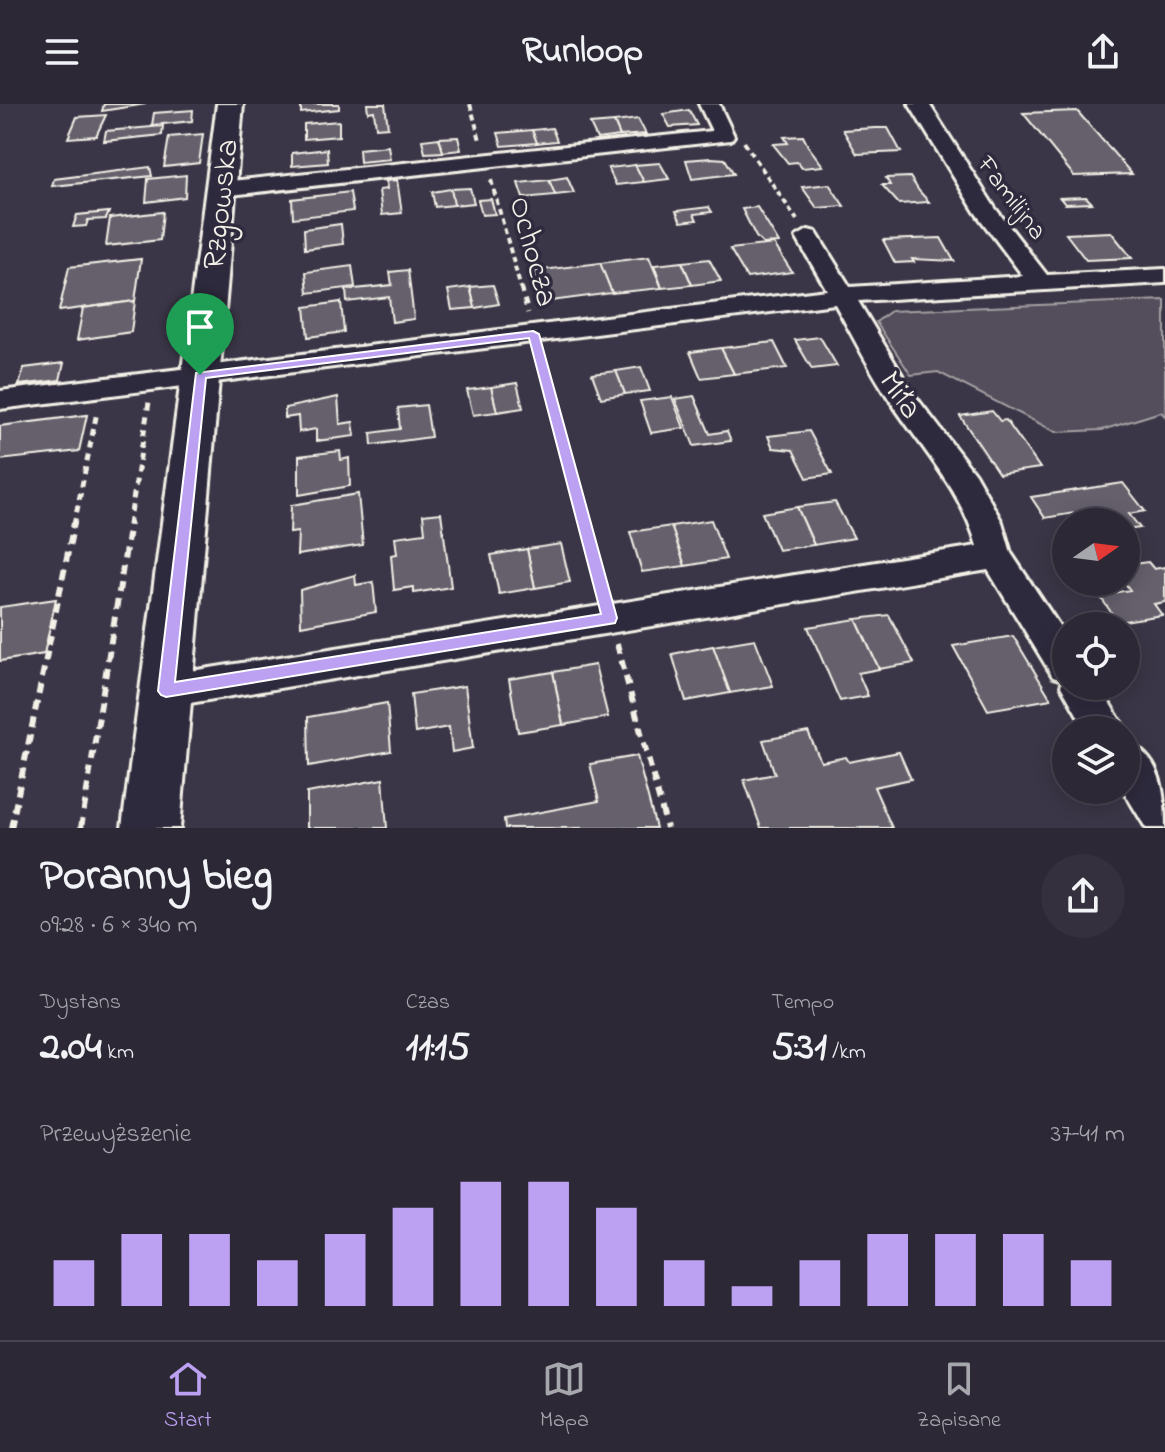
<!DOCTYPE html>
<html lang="pl">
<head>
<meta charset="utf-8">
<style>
  :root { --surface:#2c2835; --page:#34303d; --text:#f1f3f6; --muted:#a6a6ad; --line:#484450; --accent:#bca0f2 }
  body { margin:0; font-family:"Indie Flower",sans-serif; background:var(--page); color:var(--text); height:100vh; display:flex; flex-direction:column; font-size:30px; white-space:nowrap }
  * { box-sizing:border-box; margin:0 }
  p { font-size:26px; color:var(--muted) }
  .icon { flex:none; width:44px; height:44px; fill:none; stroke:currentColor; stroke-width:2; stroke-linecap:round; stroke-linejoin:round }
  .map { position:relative; height:724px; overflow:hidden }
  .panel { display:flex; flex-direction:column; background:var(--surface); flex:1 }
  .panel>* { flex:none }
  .needle { width:52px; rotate:76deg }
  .controls { position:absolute; left:1052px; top:404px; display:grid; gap:16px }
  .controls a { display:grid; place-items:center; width:88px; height:88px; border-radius:50%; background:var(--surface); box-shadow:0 4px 20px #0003,0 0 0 2px var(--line); font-size:40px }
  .pin { position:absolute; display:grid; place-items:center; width:68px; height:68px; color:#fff; margin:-82px -34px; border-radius:50% 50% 50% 0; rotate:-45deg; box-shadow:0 0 8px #0007 }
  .pin .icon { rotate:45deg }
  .round { display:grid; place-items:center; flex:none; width:84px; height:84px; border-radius:42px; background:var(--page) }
  .headline { display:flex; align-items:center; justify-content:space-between; height:136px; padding:0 40px }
  h1 { font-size:44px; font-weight:700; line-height:60px }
  .figures { display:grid; grid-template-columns:repeat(3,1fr); gap:12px; height:136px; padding:8px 40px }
  .figures div { display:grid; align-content:center }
  .figures b { font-size:40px; font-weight:700 }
  .figures small { font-size:22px; font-weight:400 }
  .figures p { font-size:22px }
  .chart { height:224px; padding:16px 40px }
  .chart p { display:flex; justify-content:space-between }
  .chart svg { width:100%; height:144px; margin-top:8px; stroke:var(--accent); stroke-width:6 }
  header { display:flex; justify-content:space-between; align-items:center; height:104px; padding:0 40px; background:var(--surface); font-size:36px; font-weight:700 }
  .dock { display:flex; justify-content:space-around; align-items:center; height:112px; border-top:2px solid var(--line); background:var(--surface); font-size:22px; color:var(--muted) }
  .dock a { display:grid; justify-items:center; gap:4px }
  .dock .current { color:var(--accent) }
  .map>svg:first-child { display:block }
</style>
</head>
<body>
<header><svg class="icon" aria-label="menu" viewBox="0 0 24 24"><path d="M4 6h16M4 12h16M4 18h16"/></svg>Runloop<svg class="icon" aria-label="share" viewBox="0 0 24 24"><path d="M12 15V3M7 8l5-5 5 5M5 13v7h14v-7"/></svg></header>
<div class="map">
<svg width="1165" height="724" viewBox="0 0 1165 724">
  <rect width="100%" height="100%" fill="#3b3647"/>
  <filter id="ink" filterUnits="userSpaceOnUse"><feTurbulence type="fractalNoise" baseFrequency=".0125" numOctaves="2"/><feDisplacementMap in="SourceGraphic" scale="16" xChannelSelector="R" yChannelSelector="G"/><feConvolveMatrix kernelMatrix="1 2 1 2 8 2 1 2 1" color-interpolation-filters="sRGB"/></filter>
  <g filter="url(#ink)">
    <path fill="#534e5c" stroke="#a4a0a2" stroke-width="2" d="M 1165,196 L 1165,312 L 1161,308 L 1102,326 L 1056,328 L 938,268 L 911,271 L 876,218 L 891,207 Z"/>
    <g fill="#65616c" stroke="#f4f1e8" stroke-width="2">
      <path d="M 104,0 L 146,0 L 102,7 Z"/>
      <path d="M 301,0 L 339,0 L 339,5 L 301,9 Z"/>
      <path d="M 367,0 L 385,0 L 388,23 L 376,24 L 374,7 L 368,8 Z"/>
      <path d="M 193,6 L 192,17 L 152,21 L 154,9 Z"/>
      <path d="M 689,6 L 697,21 L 670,23 L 663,10 Z"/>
      <path d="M 1077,7 L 1132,70 L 1074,72 L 1023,9 Z"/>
      <path d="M 106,11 L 96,32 L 68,34 L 77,13 Z"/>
      <path d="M 638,15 L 646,30 L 620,32 L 614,18 Z"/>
      <path d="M 339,17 L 339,32 L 304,35 L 304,20 Z"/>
      <path d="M 614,18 L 620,32 L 597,35 L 590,20 Z"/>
      <path d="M 163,22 L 162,31 L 104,37 L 106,27 Z"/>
      <path d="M 552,24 L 557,37 L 537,39 L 532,26 Z"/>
      <path d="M 875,24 L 888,24 L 901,48 L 857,50 L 843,26 Z"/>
      <path d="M 532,26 L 537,39 L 502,42 L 498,29 Z"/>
      <path d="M 203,30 L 199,59 L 164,63 L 169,33 Z"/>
      <path d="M 803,32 L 808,42 L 823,62 L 802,64 L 797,58 L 788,59 L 773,40 L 788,39 L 784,33 Z"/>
      <path d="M 458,33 L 461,46 L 443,48 L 439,34 Z"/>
      <path d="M 439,34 L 443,48 L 425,49 L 422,36 Z"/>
      <path d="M 388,42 L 390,55 L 360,58 L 359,45 Z"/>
      <path d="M 327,45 L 328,59 L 292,62 L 292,49 Z"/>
      <path d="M 711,54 L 725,55 L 734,70 L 692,75 L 686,56 Z"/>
      <path d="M 660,59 L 669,75 L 644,78 L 635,61 Z"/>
      <path d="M 635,61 L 644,78 L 616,81 L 608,64 Z"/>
      <path d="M 150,63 L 152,72 L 52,82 L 54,75 Z"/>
      <path d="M 186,71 L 185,93 L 146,98 L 148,75 Z"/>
      <path d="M 567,73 L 574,89 L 555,91 L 549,76 Z"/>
      <path d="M 910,73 L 919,87 L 929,98 L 899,100 L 882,81 L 890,81 L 886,74 Z"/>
      <path d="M 397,76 L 402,109 L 382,111 L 379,86 L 387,85 L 386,77 Z"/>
      <path d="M 549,76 L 555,91 L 523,94 L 518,79 Z"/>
      <path d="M 829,80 L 844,102 L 817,104 L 802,83 Z"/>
      <path d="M 470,84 L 474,99 L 454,101 L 451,85 Z"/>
      <path d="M 451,85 L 454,101 L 435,103 L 432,88 Z"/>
      <path d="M 350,88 L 353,107 L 293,114 L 292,95 Z"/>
      <path d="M 1086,93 L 1092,99 L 1065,100 L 1060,94 Z"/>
      <path d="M 491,95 L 495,110 L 482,111 L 478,96 Z"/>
      <path d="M 709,103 L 712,108 L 694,110 L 697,116 L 681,118 L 676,107 Z"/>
      <path d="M 757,103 L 779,139 L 763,140 L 756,133 L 742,105 Z"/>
      <path d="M 109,108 L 106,115 L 88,116 L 86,122 L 73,123 L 77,111 Z"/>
      <path d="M 163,108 L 160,136 L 106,142 L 110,114 Z"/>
      <path d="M 341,120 L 343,140 L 305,145 L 304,125 Z"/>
      <path d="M 1111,128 L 1132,154 L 1086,156 L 1066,130 Z"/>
      <path d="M 941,134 L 954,157 L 912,155 L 914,158 L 895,159 L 883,136 Z"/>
      <path d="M 774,140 L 792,168 L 747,174 L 730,145 Z"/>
      <path d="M 649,153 L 662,184 L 612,189 L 600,159 Z"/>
      <path d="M 141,155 L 135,197 L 59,207 L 69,163 Z"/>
      <path d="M 709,155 L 721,177 L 692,181 L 682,158 Z"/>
      <path d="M 682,158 L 692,181 L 662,184 L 654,161 Z"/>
      <path d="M 600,159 L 612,189 L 544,198 L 534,167 Z"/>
      <path d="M 352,162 L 355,183 L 308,189 L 306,168 Z"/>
      <path d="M 408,166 L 414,215 L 392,218 L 389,193 L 347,198 L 346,186 L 392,181 L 390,168 Z"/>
      <path d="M 493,181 L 499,200 L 475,204 L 470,183 Z"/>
      <path d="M 470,183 L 475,204 L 452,206 L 448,186 Z"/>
      <path d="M 135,197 L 131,228 L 77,236 L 83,204 Z"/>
      <path d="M 341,198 L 344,228 L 308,233 L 305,203 Z"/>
      <path d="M 820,233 L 837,262 L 812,265 L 795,236 Z"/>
      <path d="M 774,238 L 787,264 L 734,270 L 721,244 Z"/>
      <path d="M 721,244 L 734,270 L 701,274 L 690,248 Z"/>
      <path d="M 64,259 L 60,276 L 19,281 L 24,264 Z"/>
      <path d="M 641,263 L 650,287 L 625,290 L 616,267 Z"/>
      <path d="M 616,267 L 625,290 L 601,294 L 592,270 Z"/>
      <path d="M 517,279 L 523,304 L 497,308 L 491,283 Z"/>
      <path d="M 491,283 L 497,308 L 473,311 L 467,286 Z"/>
      <path d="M 694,292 L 710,330 L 727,327 L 731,337 L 694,342 L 675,295 Z"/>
      <path d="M 338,293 L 340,320 L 353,318 L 355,332 L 316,337 L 316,325 L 299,328 L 298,312 L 285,314 L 285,304 Z"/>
      <path d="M 672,293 L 684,324 L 651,329 L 640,297 Z"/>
      <path d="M 426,301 L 431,333 L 372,341 L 371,329 L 400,325 L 398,304 Z"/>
      <path d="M 992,307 L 1000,317 L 1006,316 L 1040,364 L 999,370 L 960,312 Z"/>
      <path d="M 87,311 L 79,347 L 0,356 L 0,322 Z"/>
      <path d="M 809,327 L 832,370 L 807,374 L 793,346 L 773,344 L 768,332 Z"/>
      <path d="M 340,347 L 341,356 L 349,354 L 350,382 L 299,391 L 299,352 Z"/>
      <path d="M 1123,379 L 1145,407 L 1129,410 L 1140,424 L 1126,426 L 1126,418 L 1080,418 L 1074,409 L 1045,414 L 1031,393 Z"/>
      <path d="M 358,390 L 363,441 L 297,451 L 298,428 L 290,429 L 291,401 Z"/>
      <path d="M 835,398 L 854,434 L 814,441 L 797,403 Z"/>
      <path d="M 797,403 L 814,441 L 778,446 L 762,409 Z"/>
      <path d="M 441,409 L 451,483 L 414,489 L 413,483 L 394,486 L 391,451 L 397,450 L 395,433 L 425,429 L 423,411 Z"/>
      <path d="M 711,416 L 726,455 L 685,462 L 671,422 Z"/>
      <path d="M 671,422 L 685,462 L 642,468 L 630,428 Z"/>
      <path d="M 561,440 L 570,478 L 535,484 L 527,445 Z"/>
      <path d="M 527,445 L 535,484 L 499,490 L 491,451 Z"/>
      <path d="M 1148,458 L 1154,465 L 1165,463 L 1165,498 L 1154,500 L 1162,511 L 1118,518 L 1099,491 L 1130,486 L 1124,478 L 1126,461 Z"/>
      <path d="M 355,471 L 356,481 L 373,478 L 376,508 L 301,522 L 300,486 Z"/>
      <path d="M 56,495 L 44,550 L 0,557 L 0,503 Z"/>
      <path d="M 889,511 L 914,559 L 879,565 L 856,515 Z"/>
      <path d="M 856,515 L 879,565 L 858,569 L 868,592 L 840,597 L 808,523 Z"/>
      <path d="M 1013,532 L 1051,595 L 988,606 L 953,542 Z"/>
      <path d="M 755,535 L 773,582 L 730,589 L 713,542 Z"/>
      <path d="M 713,542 L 730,589 L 686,597 L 672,550 Z"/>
      <path d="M 595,561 L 608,613 L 563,621 L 553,568 Z"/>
      <path d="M 553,568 L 563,621 L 518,628 L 509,575 Z"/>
      <path d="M 465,582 L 473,644 L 452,648 L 449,623 L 415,629 L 411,590 Z"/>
      <path d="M 387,599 L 391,647 L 309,662 L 308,613 Z"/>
      <path d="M 808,628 L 821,658 L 846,653 L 849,658 L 899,648 L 911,675 L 874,683 L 892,724 L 761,724 L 744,676 L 775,670 L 763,636 Z"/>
      <path d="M 637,652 L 656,724 L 505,724 L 504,715 L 599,697 L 590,660 Z"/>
      <path d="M 383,675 L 387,724 L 307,724 L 307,689 Z"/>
    </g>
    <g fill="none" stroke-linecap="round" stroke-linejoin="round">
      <g stroke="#f4f1e8" stroke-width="6">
        <g id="minor">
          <path d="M 699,0 L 719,0 L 734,32 L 731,36 L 221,92 L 210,85 L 221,78 L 712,27 Z"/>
          <path d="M 909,0 L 929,0 L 995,104 L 1047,171 L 1165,165 L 1165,179 L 858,197 L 913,289 L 975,370 L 1002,418 L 1011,449 L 1066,532 L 1066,582 L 1099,582 L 1126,626 L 1086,626 L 1061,582 L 1063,576 L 1053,573 L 988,466 L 166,603 L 153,598 L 148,587 L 153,576 L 166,571 L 977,442 C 962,388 924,347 893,301 C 871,269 854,234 835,200 L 0,305 L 0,287 L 827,186 L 796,133 L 808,126 L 816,128 L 850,183 L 1023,172 L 975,108 Z"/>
          <path d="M 1126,638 C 1162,652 1165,690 1165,724 L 1146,724 L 1123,686 L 1126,686 Z"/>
        </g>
      </g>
      <g stroke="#f4f1e8" stroke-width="6">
        <path id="secondary" d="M 217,0 L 243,0 L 180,724 L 122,724 Z"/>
      </g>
      <g stroke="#f4f1e8" stroke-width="4" stroke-dasharray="6 4" stroke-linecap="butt">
        <path d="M 470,0 L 480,36"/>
        <path d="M 744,38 L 797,116"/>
        <path d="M 491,76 L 521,185"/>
      </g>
      <g stroke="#f4f1e8" stroke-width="5" stroke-dasharray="7 6" stroke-linecap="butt">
        <path d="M 521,183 L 528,209"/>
        <path d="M 539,250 L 585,421"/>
        <path d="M 74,421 L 97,308"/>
        <path d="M 129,421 L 149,298"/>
      </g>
      <g stroke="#f4f1e8" stroke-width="6" stroke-dasharray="10 7" stroke-linecap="butt">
        <path d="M 585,419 L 603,487"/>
        <path d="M 617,540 L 667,724"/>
        <path d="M 11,724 L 74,419"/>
        <path d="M 81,724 L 130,419"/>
      </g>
      <use href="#minor" fill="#2f2a3d" fill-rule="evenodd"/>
      <use href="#secondary" fill="#2f2a3d" fill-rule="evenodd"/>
    </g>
  </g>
  <path fill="#bca0f2" stroke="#fff" stroke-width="2" fill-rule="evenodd" d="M 533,227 L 539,230 L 617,514 L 615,519 L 166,593 L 161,591 L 158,587 L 196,269 ZM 529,234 L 601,510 L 175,578 L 206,274 Z"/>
  <g text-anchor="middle" stroke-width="7" stroke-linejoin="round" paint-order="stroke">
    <g font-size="26" fill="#f4f1e8" stroke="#2f2a3d">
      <text transform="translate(1013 93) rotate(53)" y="9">Familijna</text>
    </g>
    <g font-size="32" fill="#f4f1e8" stroke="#2f2a3d">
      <text transform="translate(219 100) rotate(-84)" y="11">Rzgowska</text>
      <text transform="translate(535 147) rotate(75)" y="11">Ochocza</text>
      <text transform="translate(902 290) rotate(55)" y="11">Miła</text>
    </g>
  </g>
</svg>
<div class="controls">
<a><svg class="needle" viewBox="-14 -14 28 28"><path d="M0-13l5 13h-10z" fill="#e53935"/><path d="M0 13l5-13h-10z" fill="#a6a6ad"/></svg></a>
<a><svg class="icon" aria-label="locate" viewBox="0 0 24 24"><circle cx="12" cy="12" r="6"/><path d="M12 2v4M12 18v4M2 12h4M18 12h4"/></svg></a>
<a><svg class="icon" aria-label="layers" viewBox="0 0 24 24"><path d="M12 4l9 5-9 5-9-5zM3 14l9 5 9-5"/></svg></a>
</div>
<div class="pin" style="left:200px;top:271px;background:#1e9e55"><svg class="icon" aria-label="arrive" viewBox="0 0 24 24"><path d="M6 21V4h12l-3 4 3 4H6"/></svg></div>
</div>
<section class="panel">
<div class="headline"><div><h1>Poranny bieg</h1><p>09:28 · 6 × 340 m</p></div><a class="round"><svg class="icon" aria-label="share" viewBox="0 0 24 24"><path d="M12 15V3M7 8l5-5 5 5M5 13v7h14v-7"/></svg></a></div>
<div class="figures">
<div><p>Dystans</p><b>2.04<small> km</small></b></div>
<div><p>Czas</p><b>11:15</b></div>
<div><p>Tempo</p><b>5:31<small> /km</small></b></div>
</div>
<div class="chart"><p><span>Przewyższenie</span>37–41 m</p>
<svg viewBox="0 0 160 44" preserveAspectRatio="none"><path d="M5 44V30M15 44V22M25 44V22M35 44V30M45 44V22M55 44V14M65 44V6M75 44V6M85 44V14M95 44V30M105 44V38M115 44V30M125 44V22M135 44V22M145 44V22M155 44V30"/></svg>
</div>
</section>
<nav class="dock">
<a class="current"><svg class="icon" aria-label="home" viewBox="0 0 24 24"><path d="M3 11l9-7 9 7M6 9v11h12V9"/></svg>Start</a>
<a><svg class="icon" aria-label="map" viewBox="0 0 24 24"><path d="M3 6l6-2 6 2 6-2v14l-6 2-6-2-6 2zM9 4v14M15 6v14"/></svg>Mapa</a>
<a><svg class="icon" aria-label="saved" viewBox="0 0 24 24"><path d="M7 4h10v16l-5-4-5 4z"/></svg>Zapisane</a>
</nav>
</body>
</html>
